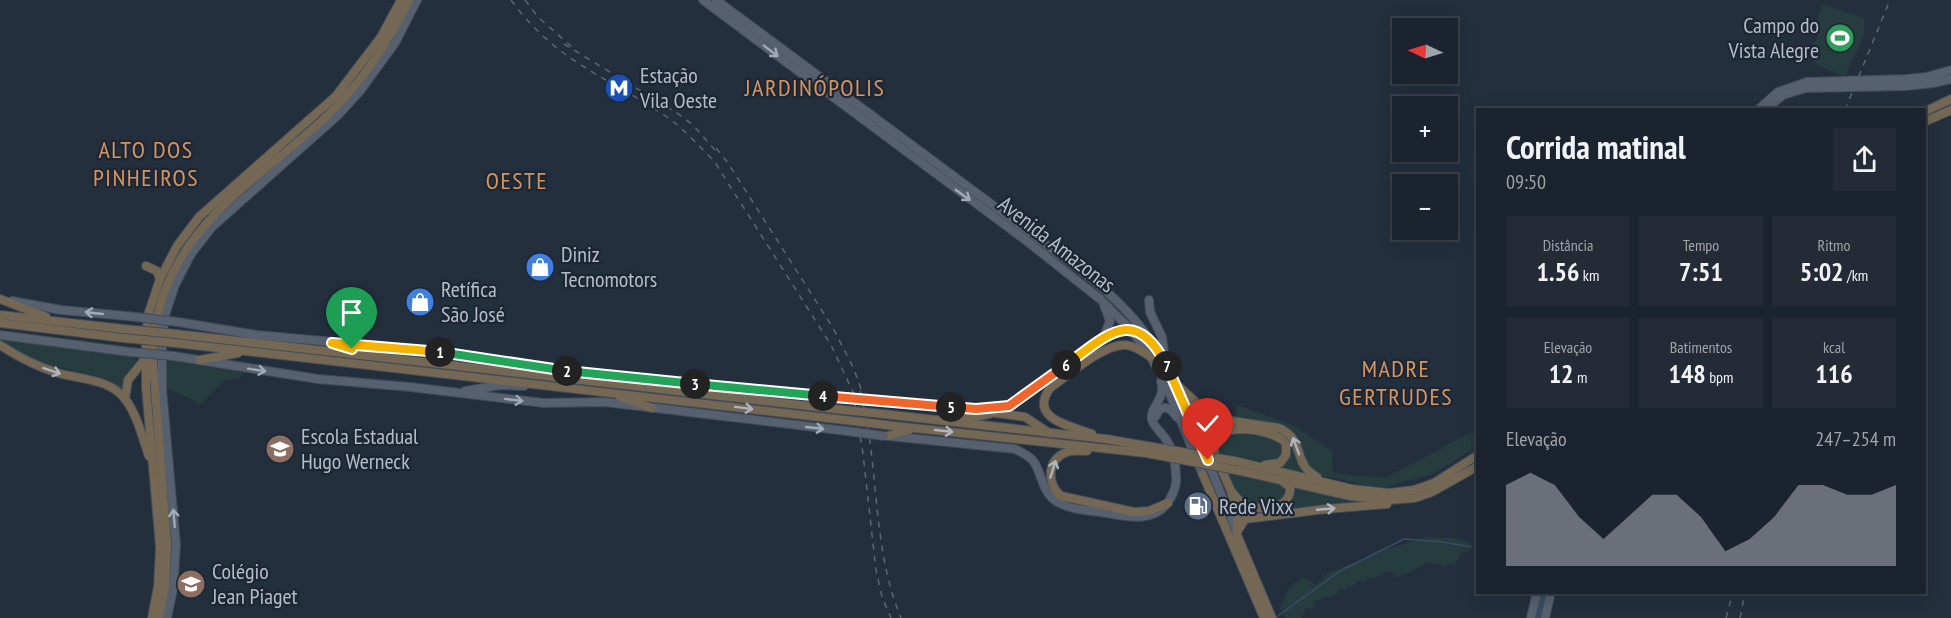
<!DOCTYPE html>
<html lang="pt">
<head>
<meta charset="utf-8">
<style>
  :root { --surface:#1b232e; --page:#242b36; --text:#f1f3f6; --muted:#a0a4aa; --line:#39404a; --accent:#8c9099 }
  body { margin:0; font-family:"PT Sans Narrow",sans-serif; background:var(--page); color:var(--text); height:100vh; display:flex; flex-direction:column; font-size:22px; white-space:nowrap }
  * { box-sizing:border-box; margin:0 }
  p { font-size:20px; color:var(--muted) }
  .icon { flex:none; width:33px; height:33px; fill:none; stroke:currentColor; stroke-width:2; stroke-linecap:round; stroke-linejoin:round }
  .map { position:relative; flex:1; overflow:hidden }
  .side { position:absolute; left:1476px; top:108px; width:450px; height:486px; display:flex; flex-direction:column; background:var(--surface); border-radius:0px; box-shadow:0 3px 15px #0003,0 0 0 2px var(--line) }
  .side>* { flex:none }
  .needle { width:39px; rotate:274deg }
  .fabs { position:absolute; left:1392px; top:18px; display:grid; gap:12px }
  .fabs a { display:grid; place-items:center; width:66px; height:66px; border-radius:0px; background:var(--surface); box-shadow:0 3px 15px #0003,0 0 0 2px var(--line); font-size:30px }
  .pin { position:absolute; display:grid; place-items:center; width:51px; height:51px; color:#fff; margin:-62px -26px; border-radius:50% 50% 50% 0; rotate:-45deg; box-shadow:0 0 6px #0007 }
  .pin .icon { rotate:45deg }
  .km { position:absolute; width:30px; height:30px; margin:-15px; border-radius:50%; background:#222; color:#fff; font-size:16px; line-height:30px; text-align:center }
  .round { display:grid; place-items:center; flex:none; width:63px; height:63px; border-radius:0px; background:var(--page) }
  .summary { display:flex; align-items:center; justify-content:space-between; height:102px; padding:0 30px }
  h1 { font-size:33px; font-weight:600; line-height:45px }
  .metrics { display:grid; grid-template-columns:repeat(3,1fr); gap:9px; height:102px; padding:6px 30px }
  .metrics div { display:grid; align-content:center; border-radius:0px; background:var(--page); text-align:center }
  .metrics b { font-size:26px; font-weight:600 }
  .metrics small { font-size:16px; font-weight:400 }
  .metrics p { font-size:16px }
  .chart { height:168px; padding:12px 30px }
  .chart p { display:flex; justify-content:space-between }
  .chart svg { width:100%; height:108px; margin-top:6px; fill:var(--accent); opacity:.7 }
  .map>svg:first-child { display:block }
</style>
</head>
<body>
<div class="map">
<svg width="1951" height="618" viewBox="0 0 1951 618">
  <rect width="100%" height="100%" fill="#242f3e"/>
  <g fill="#263c3f">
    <path d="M 1822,4 L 1864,18 L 1864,35 L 1845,77 L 1816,64 L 1813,59 L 1815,51 L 1809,49 L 1810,46 L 1816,41 L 1820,31 L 1814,28 Z"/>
    <path d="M 1402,196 L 1402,215 L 1393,219 L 1390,214 L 1391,201 Z"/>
    <path d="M 0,336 L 123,351 L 137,360 L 124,377 L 120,394 L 108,379 L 46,364 L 0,343 Z"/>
    <path d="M 165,360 L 245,373 L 238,379 L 225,380 L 200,405 C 189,396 178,394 165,388 Z"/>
    <path d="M 1238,405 L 1295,426 L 1332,451 L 1333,471 L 1337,474 L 1385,478 L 1472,432 L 1477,442 L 1477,447 L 1431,475 L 1384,487 L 1370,486 L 1320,475 L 1307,465 L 1300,444 L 1293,432 L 1280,426 L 1235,417 Z"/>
    <path d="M 1280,432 L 1290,438 L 1300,468 L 1305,474 L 1277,467 L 1281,465 L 1287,439 Z"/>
    <path d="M 1235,433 L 1275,438 L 1282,448 L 1281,454 L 1276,460 L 1262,462 L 1220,452 C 1220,441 1224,436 1235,433 Z"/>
    <path d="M 1227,472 L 1276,481 L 1287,489 L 1284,499 C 1251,512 1240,503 1227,472 Z"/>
    <path d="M 1295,487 L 1355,502 L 1356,504 L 1292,509 L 1260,514 L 1240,511 L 1237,502 L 1241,506 L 1286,505 L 1292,499 Z"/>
    <path d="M 1426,537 L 1455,538 L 1472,543 L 1470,552 L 1461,553 L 1456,562 L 1444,566 L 1427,562 L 1410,573 L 1402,574 L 1398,577 L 1390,572 L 1383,573 L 1379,577 L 1371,578 L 1366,576 L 1368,581 L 1362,582 L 1358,580 L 1352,587 L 1348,585 L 1346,590 L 1340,589 L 1337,592 L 1339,593 L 1313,602 L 1314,607 L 1310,609 L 1307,607 L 1301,618 L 1285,618 L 1280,609 L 1288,589 L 1303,577 L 1316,585 L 1328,573 L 1385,550 Z"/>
  </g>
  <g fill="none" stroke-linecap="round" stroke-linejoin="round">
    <g stroke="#394c67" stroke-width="1.5">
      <path d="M 1475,548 L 1478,549"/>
      <path d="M 1275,618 L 1340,571 L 1404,539 L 1443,542 L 1471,547"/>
    </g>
    <path stroke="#394c67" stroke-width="8" d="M 1537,618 L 1543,592"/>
    <g stroke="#414a57" stroke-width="10">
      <g id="major">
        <path d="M 703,0 L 1028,242 L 1100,299 L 1131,330 L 1151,357 L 1167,387 L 1203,475"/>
        <path d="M 716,0 L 1087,275 C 1130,310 1151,335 1176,384 L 1237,533"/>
        <path d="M 1758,110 L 1778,92 L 1807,82 L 1906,79 L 1927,77 L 1951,70"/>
        <path d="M 1765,110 L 1783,95 L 1806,88 L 1905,86 L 1934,83 L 1951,79"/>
        <path d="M 1149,300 L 1150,312 L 1162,337 L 1165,360"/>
        <path d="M 12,301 L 61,310 L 127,316"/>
        <path d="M 178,322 L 257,335 L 432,351 L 479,357 L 539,367 L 675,383"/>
        <path d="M 0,335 L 130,352"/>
        <path d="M 1103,339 L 1110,321 L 1104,305"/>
        <path d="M 348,348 L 374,353"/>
        <path d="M 173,356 L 318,379 L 410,387 L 544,403 L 605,402 L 847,431"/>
        <path d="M 687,383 L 844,398"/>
        <path d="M 465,391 L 501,385 L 524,386"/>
        <path d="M 882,401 L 976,409 L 1009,406 L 1113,332 L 1124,329 L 1134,331"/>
        <path d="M 1156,416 L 1159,410 C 1167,404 1172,411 1177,417"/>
        <path d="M 889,436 L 1015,449 C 1021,452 1030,456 1034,462 C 1042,474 1042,492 1056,501 C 1068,509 1085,510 1100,512 C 1123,516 1156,525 1170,499 C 1174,492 1177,485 1176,477 C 1176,465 1173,448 1165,438 C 1161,432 1154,427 1152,420 C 1149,407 1166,400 1161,382"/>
        <path d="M 167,618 L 173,589 L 176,545 L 162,389 L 162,337 L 166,312 L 175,285 L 191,254 L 212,227 L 337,116 L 360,91 L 395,43 L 417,0"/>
        <path d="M 1531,618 L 1537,592"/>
        <path d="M 1545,618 L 1551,592"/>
      </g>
    </g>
    <g stroke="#434c59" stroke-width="10">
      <g id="highway">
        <path d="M 1924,112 L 1951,99"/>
        <path d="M 1924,122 L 1951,110"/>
        <path d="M 146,266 L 157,271 L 160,279"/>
        <path d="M 0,299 L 46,317"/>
        <path d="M 0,315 L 124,329"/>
        <path d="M 0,323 L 123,338"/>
        <path d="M 176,334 L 844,410"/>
        <path d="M 175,343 L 845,420"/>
        <path d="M 0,345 C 18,357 38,367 58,373 C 82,380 109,378 126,400 C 138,417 142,437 149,456"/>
        <path d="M 200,360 L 238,353"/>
        <path d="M 669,382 L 703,390"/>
        <path d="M 1176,384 L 1213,418 L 1279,428 C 1307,441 1291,463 1317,477"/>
        <path d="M 1189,396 L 1231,491 L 1237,515 L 1237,535 L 1272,618"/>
        <path d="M 620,397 L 652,408"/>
        <path d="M 125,399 L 128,380 L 145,359"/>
        <path d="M 996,413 L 1025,417 L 1049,433"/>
        <path d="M 883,414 L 1106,439 L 1147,446"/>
        <path d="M 955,418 C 975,417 991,416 1009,406"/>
        <path d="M 886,425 L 1146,453"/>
        <path d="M 1092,434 C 1071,426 1028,419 1050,388 C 1068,375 1105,343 1126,345 C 1136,346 1143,352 1151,357"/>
        <path d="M 887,436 L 909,430"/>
        <path d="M 1087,451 C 1080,451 1073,450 1067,452 C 1046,459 1047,484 1061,496 L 1134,512 L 1149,511 L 1168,503"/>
        <path d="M 1214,451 C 1215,445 1217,438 1222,434 C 1234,424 1278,431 1286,444 L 1286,455 L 1280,463 L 1265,465"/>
        <path d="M 1235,461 L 1352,489 L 1389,493 L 1414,490 L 1434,483 L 1478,455"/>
        <path d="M 1236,470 L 1350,496 L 1389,500 L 1415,498 L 1432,492 L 1478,466"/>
        <path d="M 1203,475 L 1264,618"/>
        <path d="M 1232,492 C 1235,496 1239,501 1243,503 C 1258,513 1292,509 1290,487 L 1282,481"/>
        <path d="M 1239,529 L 1245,519 L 1326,509 L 1387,504"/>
        <path d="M 152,618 L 158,587 L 160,547 L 146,387 L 146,335 L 149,312 L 160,279 L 177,246 L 199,217 L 336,96 L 381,37 L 401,0"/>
        <path d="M 159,618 L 165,588 L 167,544 L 153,363 C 153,346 154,329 158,313 C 181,218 266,175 331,112 C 364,79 389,41 409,0"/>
      </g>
    </g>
    <use href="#major" stroke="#56606e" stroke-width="8"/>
    <use href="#highway" stroke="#746855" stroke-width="8"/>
    <g stroke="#5a6575" stroke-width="1.5" stroke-dasharray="6 6" stroke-linecap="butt">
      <path d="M 511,0 C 556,62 608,77 667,117 C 685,130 699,146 714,161 L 831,345 L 853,392 L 863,454 L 876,570 L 882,597 L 891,618"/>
      <path d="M 525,0 L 538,17 L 572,47"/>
      <path d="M 564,44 L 680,115 L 694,126 L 719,155"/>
      <path d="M 1845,110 L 1890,0"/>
      <path d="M 716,148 L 728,163 L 833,328 L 853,367 L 864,397"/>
      <path d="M 860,391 C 880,465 871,546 901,618"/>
      <path d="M 1726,618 L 1733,592"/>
      <path d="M 1740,618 L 1745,592"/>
    </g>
    <g stroke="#414a57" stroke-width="10" stroke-linecap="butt">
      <g id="major-bridge">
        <path d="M 127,316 L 178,322"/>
        <path d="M 130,352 L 173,356"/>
        <path d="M 844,398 L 882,401"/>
        <path d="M 847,431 L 884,436"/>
      </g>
    </g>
    <g stroke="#434c59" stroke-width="10" stroke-linecap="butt">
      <g id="highway-bridge">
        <path d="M 124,329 L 176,334"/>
        <path d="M 123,338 L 175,343"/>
        <path d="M 844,410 L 883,414"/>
        <path d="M 845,420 L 886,425"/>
        <path d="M 1147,446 L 1235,461"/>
        <path d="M 1146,453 L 1236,470"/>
      </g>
    </g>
    <use href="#major-bridge" stroke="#56606e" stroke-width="8"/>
    <use href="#highway-bridge" stroke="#746855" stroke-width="8"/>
  </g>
  <defs><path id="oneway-shaft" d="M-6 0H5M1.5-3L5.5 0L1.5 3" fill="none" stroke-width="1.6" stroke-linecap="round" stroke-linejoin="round" transform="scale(1.5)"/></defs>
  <g stroke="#a1aab7">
    <use href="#oneway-shaft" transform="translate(771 51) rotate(37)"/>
    <use href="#oneway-shaft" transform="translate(963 195) rotate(36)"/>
    <use href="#oneway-shaft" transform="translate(94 313) rotate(-174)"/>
    <use href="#oneway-shaft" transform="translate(257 370) rotate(9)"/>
    <use href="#oneway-shaft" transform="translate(514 400) rotate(7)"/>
    <use href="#oneway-shaft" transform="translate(815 428) rotate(6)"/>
    <use href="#oneway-shaft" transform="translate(174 518) rotate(-95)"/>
  </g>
  <g stroke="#aeb4bd">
    <use href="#oneway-shaft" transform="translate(52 371) rotate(19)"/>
    <use href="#oneway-shaft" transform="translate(744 408) rotate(7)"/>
    <use href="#oneway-shaft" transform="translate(944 431) rotate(6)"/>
    <use href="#oneway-shaft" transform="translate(1296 446) rotate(-110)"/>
    <use href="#oneway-shaft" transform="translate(1053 469) rotate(-73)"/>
    <use href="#oneway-shaft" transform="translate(1326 509) rotate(-5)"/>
  </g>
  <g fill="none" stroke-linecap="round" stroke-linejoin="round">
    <g stroke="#fff" stroke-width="12">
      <path id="split-1" d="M 352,349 L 332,343 L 440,352"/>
    </g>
    <g stroke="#fff" stroke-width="12">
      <path id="split-2" d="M 440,352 L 567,371"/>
    </g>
    <g stroke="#fff" stroke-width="12">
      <path id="split-3" d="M 567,371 L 695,384"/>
    </g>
    <g stroke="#fff" stroke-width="12">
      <path id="split-4" d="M 695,384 L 823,396"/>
    </g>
    <g stroke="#fff" stroke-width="12">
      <path id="split-5" d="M 823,396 L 951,407"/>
    </g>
    <g stroke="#fff" stroke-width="12">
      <path id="split-6" d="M 951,407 L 976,409 L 1009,406 L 1066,365"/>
    </g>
    <g stroke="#fff" stroke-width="12">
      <path id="split-7" d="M 1066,365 C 1106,336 1135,303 1167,366"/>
    </g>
    <g stroke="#fff" stroke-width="12">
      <path id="split-8" d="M 1167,366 L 1208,460"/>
    </g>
    <use href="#split-1" stroke="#f5b400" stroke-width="8"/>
    <use href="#split-2" stroke="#22a559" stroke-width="8"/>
    <use href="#split-3" stroke="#22a559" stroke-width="8"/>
    <use href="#split-4" stroke="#22a559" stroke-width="8"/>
    <use href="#split-5" stroke="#f0652b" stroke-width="8"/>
    <use href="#split-6" stroke="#f0652b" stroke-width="8"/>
    <use href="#split-7" stroke="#f5b400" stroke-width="8"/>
    <use href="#split-8" stroke="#f5b400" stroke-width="8"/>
  </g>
  <defs>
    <g id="stadium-disc" transform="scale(1.5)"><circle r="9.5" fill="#2e9e5b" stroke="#1d2633"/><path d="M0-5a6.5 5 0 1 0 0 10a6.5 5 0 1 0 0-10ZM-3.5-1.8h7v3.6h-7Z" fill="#fff"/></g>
    <g id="metro-disc" transform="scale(1.5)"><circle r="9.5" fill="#1a4fb4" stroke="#1d2633"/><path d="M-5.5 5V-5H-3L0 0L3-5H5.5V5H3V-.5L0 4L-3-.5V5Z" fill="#fff"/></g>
    <g id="shop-disc" transform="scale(1.5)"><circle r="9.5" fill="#3f7fe0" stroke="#1d2633"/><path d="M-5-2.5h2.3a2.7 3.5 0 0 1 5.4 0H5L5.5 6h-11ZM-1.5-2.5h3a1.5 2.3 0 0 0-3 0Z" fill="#fff"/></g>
    <g id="school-disc" transform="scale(1.5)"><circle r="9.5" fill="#8d6e63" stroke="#1d2633"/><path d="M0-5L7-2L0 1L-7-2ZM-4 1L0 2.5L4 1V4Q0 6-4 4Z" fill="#fff"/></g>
    <g id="fuel-disc" transform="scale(1.5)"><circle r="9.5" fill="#5c6f8a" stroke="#1d2633"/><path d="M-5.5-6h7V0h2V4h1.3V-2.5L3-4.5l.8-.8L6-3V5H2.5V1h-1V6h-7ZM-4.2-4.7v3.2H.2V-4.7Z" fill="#fff"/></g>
  </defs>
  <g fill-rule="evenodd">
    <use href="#stadium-disc" x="1840" y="38"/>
    <use href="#metro-disc" x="619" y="88"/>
    <use href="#shop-disc" x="540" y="267"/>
    <use href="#shop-disc" x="420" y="302"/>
    <use href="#school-disc" x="280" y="449"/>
    <use href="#fuel-disc" x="1198" y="506"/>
    <use href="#school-disc" x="191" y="584"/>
  </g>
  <g text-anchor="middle" stroke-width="4.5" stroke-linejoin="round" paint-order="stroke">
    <g font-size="22" fill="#b4bcc9" stroke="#1d2633" text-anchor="start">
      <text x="1819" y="33" text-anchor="end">Campo do<tspan x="1819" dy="25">Vista Alegre</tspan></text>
      <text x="640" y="83">Estação<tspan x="640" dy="25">Vila Oeste</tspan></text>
      <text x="561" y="262">Diniz<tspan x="561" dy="25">Tecnomotors</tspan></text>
      <text x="441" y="297">Retífica<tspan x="441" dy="25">São José</tspan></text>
      <text x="301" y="444">Escola Estadual<tspan x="301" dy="25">Hugo Werneck</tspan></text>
      <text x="1219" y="514">Rede Vixx</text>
      <text x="212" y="579">Colégio<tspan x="212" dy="25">Jean Piaget</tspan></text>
    </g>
    <g font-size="22" fill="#b4bcc9" stroke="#1d2633">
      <text transform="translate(1057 244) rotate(38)" y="8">Avenida Amazonas</text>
    </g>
    <g font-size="24" letter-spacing="1.5" fill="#d59563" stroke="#1d2633">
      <text x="815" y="96">JARDINÓPOLIS</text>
      <text x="146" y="158">ALTO DOS<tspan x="146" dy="28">PINHEIROS</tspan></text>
      <text x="517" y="189">OESTE</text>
      <text x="1396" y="377">MADRE<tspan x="1396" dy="28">GERTRUDES</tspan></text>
    </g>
  </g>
</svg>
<div class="fabs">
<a><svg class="needle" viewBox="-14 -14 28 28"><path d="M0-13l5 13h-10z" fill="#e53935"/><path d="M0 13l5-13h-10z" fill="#a0a4aa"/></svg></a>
<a>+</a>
<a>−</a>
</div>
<div class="pin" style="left:352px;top:349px;background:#1e9e55"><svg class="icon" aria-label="arrive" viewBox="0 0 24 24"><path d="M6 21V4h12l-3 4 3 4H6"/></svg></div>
<div class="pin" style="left:1208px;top:460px;background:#d93025"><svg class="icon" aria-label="check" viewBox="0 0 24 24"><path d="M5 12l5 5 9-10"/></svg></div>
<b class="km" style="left:440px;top:352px">1</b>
<b class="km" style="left:567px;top:371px">2</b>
<b class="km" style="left:695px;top:384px">3</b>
<b class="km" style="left:823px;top:396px">4</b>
<b class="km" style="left:951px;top:407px">5</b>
<b class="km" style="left:1066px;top:365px">6</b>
<b class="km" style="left:1167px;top:366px">7</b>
<section class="side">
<div class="summary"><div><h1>Corrida matinal</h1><p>09:50</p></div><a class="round"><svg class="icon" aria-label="share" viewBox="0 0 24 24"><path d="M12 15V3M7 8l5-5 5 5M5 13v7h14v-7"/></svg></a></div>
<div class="metrics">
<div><p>Distância</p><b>1.56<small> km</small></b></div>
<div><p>Tempo</p><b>7:51</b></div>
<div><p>Ritmo</p><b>5:02<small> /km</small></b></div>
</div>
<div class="metrics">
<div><p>Elevação</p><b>12<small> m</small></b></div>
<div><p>Batimentos</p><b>148<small> bpm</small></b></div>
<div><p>kcal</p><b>116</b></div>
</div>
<div class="chart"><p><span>Elevação</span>247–254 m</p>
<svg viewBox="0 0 160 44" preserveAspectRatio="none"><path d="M0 44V11L10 6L20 11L30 24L40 33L50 24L60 15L70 15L80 24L90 38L100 33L110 24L120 11L130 11L140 15L150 15L160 11V44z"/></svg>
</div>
</section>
</div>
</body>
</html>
